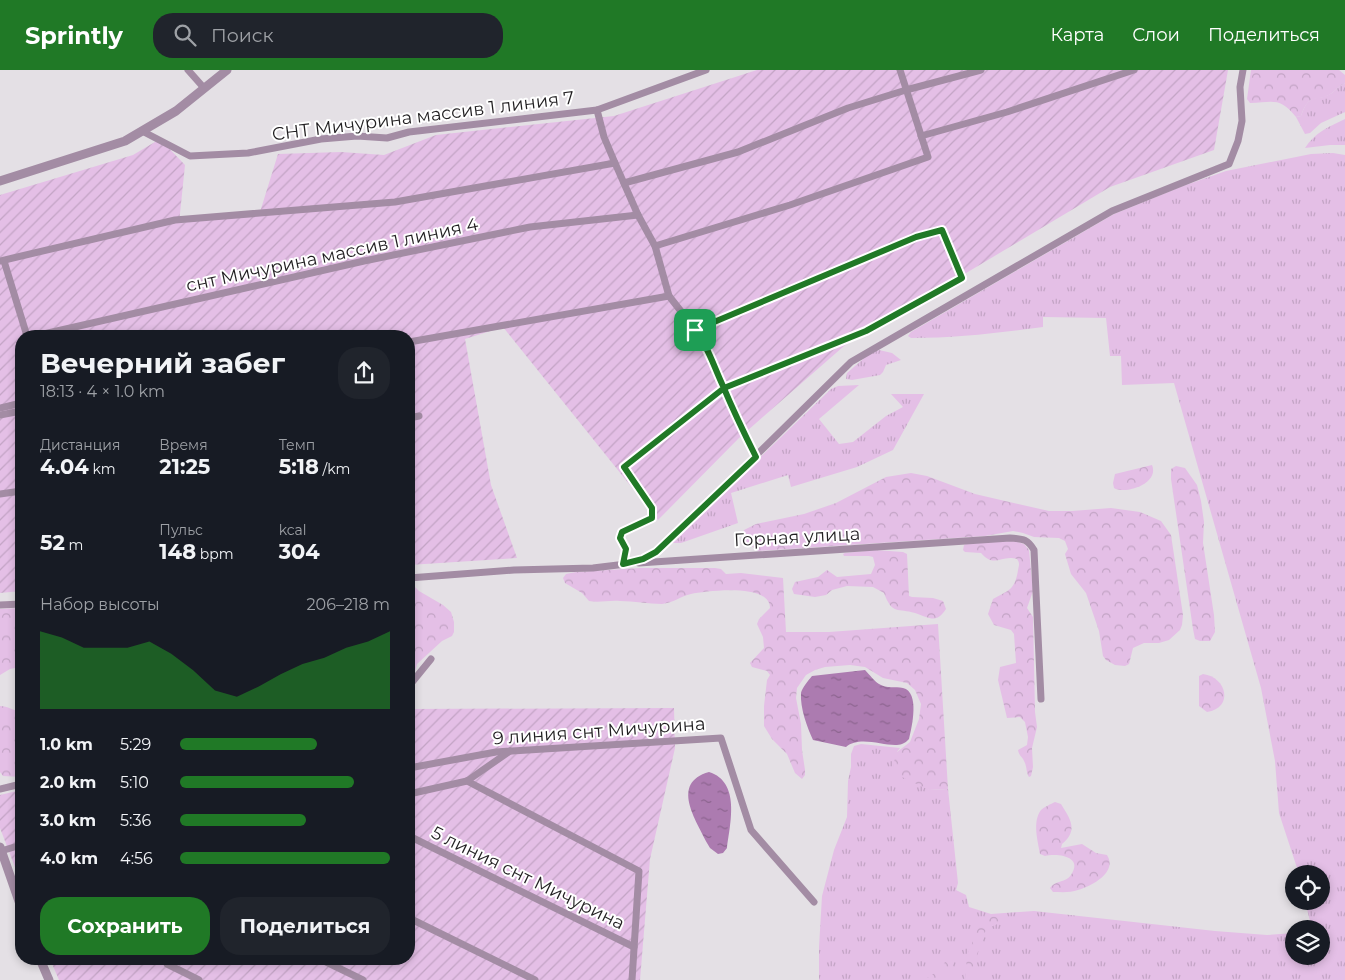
<!DOCTYPE html>
<html lang="ru">
<head>
<meta charset="utf-8">
<style>
  :root { --surface:#171b24; --page:#20242c; --text:#f1f3f6; --muted:#9ea1a6; --accent:#207926 }
  body { margin:0; font-family:Montserrat,sans-serif; background:var(--page); color:var(--text); height:100vh; display:flex; flex-direction:column; font-size:19px; white-space:nowrap }
  * { box-sizing:border-box; margin:0 }
  p { font-size:16px; color:var(--muted) }
  .icon { flex:none; width:28px; height:28px; fill:none; stroke:currentColor; stroke-width:2; stroke-linecap:round; stroke-linejoin:round }
  .map { position:relative; flex:1; overflow:hidden }
  .panel { position:absolute; left:15px; top:260px; width:400px; height:635px; display:flex; flex-direction:column; background:var(--surface); border-radius:20px; box-shadow:0 2px 8px #0003 }
  .panel>* { flex:none }
  .tools { position:absolute; left:1285px; top:795px; display:grid; gap:10px }
  .tools a { display:grid; place-items:center; width:45px; height:45px; border-radius:50%; background:var(--surface); box-shadow:0 2px 8px #0003; font-size:25px }
  .pin { position:absolute; display:grid; place-items:center; width:42px; height:42px; color:#fff; margin:-21px; border-radius:10px; box-shadow:0 2px 8px #0006 }
  .round { display:grid; place-items:center; flex:none; width:52px; height:52px; border-radius:20px; background:var(--page) }
  .head { display:flex; align-items:center; justify-content:space-between; height:85px; padding:0 25px }
  h1 { font-size:28px; font-weight:700; line-height:38px }
  .metrics { display:grid; grid-template-columns:repeat(3,1fr); gap:8px; height:85px; padding:5px 25px }
  .metrics div { display:grid; align-content:center }
  .metrics b { font-size:21px; font-weight:700 }
  .metrics small { font-size:14px; font-weight:400 }
  .metrics p { font-size:14px }
  .chart { height:140px; padding:10px 25px }
  .chart p { display:flex; justify-content:space-between }
  .chart svg { width:100%; height:90px; margin-top:5px; fill:var(--accent); opacity:.7 }
  .primary-button { display:flex; gap:10px; margin-top:auto; padding:10px 25px }
  .primary-button a { flex:1; height:58px; border-radius:20px; background:var(--accent); color:#fff; font-size:20px; font-weight:700; line-height:58px; text-align:center }
  .primary-button a+a { background:var(--page); color:var(--text) }
  ul { padding:0 25px; list-style:none; font-size:16px }
  li { display:grid; grid-template-columns:80px 60px 1fr; align-items:center; height:38px }
  li i { height:12px; border-radius:6px; background:var(--accent) }
  header { display:flex; align-items:center; gap:30px; box-sizing:border-box; height:70px; padding:0 25px; background:var(--accent); color:#fff }
  header strong { font-size:24px }
  nav { display:flex; gap:28px; margin-inline-start:auto; font-size:18px }
  .search { width:350px; height:45px; background:var(--page); display:flex; align-items:center; gap:12px; box-sizing:border-box; padding:0 18px; border-radius:20px; color:var(--muted); font-size:19px }
  .map>svg:first-child { display:block }
</style>
</head>
<body>
<header>
<strong>Sprintly</strong>
<div class="search"><svg class="icon" aria-label="search" viewBox="0 0 24 24"><circle cx="10" cy="10" r="6"/><path d="M15 15l6 6"/></svg>Поиск</div>
<nav><a>Карта</a><a>Слои</a><a>Поделиться</a></nav>
</header>
<div class="map">
<svg width="1345" height="910" viewBox="0 0 1345 910">
  <defs>
    <pattern id="grass-tufts" width="24" height="20" patternUnits="userSpaceOnUse" patternTransform="scale(1.25)"><rect width="24" height="20" fill="#e4bfe6"/><path d="M3 7l-1-3M5 7V3M7 7l1-3M15 17l-1-3M17 17v-4M19 17l1-3" fill="none" stroke="#c3a4c5"/></pattern>
    <pattern id="forest-crowns" width="20" height="18" patternUnits="userSpaceOnUse" patternTransform="scale(1.25)"><rect width="20" height="18" fill="#e4bfe6"/><path d="M2 6a3 3 0 1 1 6 0M12 15a3 3 0 1 1 6 0" fill="none" stroke="#c3a4c5"/></pattern>
    <pattern id="garden-furrows" width="10" height="10" patternUnits="userSpaceOnUse" patternTransform="scale(1.25)"><rect width="10" height="10" fill="#e4bfe6"/><path d="M-1 1l2-2M0 10L10 0M9 11l2-2" fill="none" stroke="#c3a4c5"/></pattern>
    <pattern id="water-ripples" width="26" height="14" patternUnits="userSpaceOnUse" patternTransform="scale(1.25)"><rect width="26" height="14" fill="#ac7bb0"/><path d="M2 4q2-2 4 0t4 0M15 11q2-2 4 0t4 0" fill="none" stroke="#8c648f"/></pattern>
  </defs>
  <rect width="100%" height="100%" fill="#e4e0e5"/>
  <g fill="url(#grass-tufts)">
    <path d="M 1345,13 L 1345,42 L 1321,53 L 1310,63 L 1305,64 L 1296,47 L 1301,46 C 1310,20 1317,33 1332,23 C 1337,19 1339,16 1345,13 Z"/>
    <path d="M 1345,49 L 1345,75 L 1330,75 L 1305,78 C 1314,63 1330,56 1345,49 Z"/>
    <path d="M 1333,83 L 1345,85 L 1345,910 L 819,910 L 819,877 L 822,826 L 834,780 L 847,747 L 848,711 L 851,697 L 851,684 L 854,676 L 861,674 L 900,678 L 897,682 L 929,720 L 948,719 L 958,813 L 956,820 L 966,825 L 969,837 L 991,844 L 1034,841 L 1215,861 L 1267,865 L 1294,863 L 1294,886 L 1321,886 L 1321,859 L 1312,859 L 1305,831 L 1321,831 L 1321,804 L 1299,804 L 1279,743 L 1275,691 L 1261,618 L 1174,313 L 1122,315 L 1121,286 L 1110,286 L 1106,248 L 1043,247 L 1043,257 C 999,263 956,268 911,268 L 908,266 L 911,262 L 1114,144 L 1183,116 L 1226,101 L 1311,84 Z"/>
    <path d="M 879,280 L 892,283 L 901,290 L 886,295 L 883,302 L 880,305 L 852,310 L 846,309 L 847,303 L 869,284 Z"/>
    <path d="M 859,315 L 819,349 L 839,374 L 853,372 L 886,346 L 903,337 L 891,324 L 924,324 L 893,380 L 857,397 L 791,417 L 788,405 L 731,423 L 738,453 L 681,473 L 673,473 L 673,471 L 831,319 L 838,316 Z"/>
  </g>
  <g fill="url(#forest-crowns)">
    <path d="M 1251,0 L 1339,0 L 1345,5 L 1345,13 C 1339,16 1337,19 1332,23 C 1317,34 1310,20 1301,46 L 1296,47 C 1280,27 1274,32 1250,33 L 1247,29 Z"/>
    <path d="M 1152,395 C 1160,414 1124,425 1114,418 L 1113,413 L 1115,404 Z"/>
    <path d="M 1176,396 L 1185,398 L 1197,415 L 1201,431 L 1204,452 L 1203,473 L 1214,545 L 1215,562 L 1210,571 L 1200,571 L 1195,569 L 1193,559 L 1171,409 L 1171,399 Z"/>
    <path d="M 911,403 L 927,406 L 975,424 L 1049,441 L 1072,441 L 1111,438 L 1140,442 L 1161,451 L 1171,465 L 1183,545 L 1182,555 L 1180,560 L 1169,570 L 1159,573 L 1144,573 L 1133,578 L 1129,594 L 1125,596 L 1115,595 L 1106,590 L 1103,586 L 1099,561 L 1086,523 L 1071,504 L 1065,484 L 1068,479 L 1065,471 L 1059,468 L 1034,467 L 1023,463 L 1013,461 L 985,466 L 758,481 L 744,470 L 743,465 L 744,460 L 756,454 L 804,444 L 836,433 L 886,407 Z"/>
    <path d="M 1014,471 L 1024,474 L 1029,480 L 1033,521 L 1027,538 L 1033,547 L 1035,642 L 1037,657 L 1032,678 L 1033,697 L 1031,706 L 1029,707 C 1026,702 1027,696 1024,691 C 1022,686 1019,686 1018,680 L 1027,675 L 1028,667 L 1025,652 L 1020,647 L 1007,648 L 998,610 L 1000,597 L 1016,593 L 1014,564 L 1011,560 L 994,555 L 988,544 L 993,529 C 1009,520 1015,520 1018,500 C 1019,495 1020,493 1017,489 C 1001,484 995,499 981,483 L 965,482 L 963,480 L 964,475 L 969,473 Z"/>
    <path d="M 875,480 L 903,482 L 907,484 L 909,526 L 912,527 L 933,528 L 943,531 L 946,539 C 936,554 930,548 915,543 C 898,538 892,545 884,523 L 873,517 L 847,516 L 832,520 L 826,525 L 815,527 L 794,524 L 792,519 L 795,512 L 818,507 L 827,500 L 837,507 L 871,504 L 875,495 L 873,487 L 869,486 L 844,486 L 843,484 L 845,483 Z"/>
    <path d="M 640,498 L 715,498 L 721,499 L 726,504 L 741,503 L 783,508 L 786,562 L 829,562 L 938,554 L 948,719 L 929,720 L 902,707 L 894,700 L 893,695 L 897,682 L 910,672 L 919,649 L 921,634 L 915,620 L 907,613 L 883,608 L 865,597 L 850,595 L 825,597 L 815,600 L 806,605 L 797,618 L 796,628 L 801,654 L 802,680 L 805,700 L 805,705 L 802,709 L 795,703 L 787,684 L 772,669 L 764,656 L 764,636 L 767,610 L 770,605 L 767,601 L 752,597 L 750,593 L 764,578 L 763,567 L 757,554 L 759,549 L 770,538 C 770,513 707,521 691,524 C 681,526 673,533 662,534 C 648,534 634,531 620,531 C 609,530 599,533 589,531 L 582,523 L 565,513 L 563,508 L 566,504 L 576,502 Z"/>
    <path d="M 409,511 L 419,521 L 443,535 L 451,542 L 454,552 L 454,562 L 452,566 L 442,571 L 417,594 L 414,605 L 409,611 Z"/>
    <path d="M 21,538 L 21,594 L 20,597 L 10,599 L 0,605 L 0,539 Z"/>
    <path d="M 1203,604 C 1227,607 1234,638 1207,642 L 1199,636 L 1199,606 Z"/>
    <path d="M 0,636 C 8,636 13,641 21,641 L 21,707 L 3,706 L 0,702 Z"/>
    <path d="M 1055,732 L 1061,734 C 1070,749 1079,760 1062,774 L 1061,778 L 1082,774 L 1096,783 L 1107,785 C 1118,802 1092,816 1078,820 C 1070,823 1061,822 1053,822 L 1050,818 C 1055,810 1066,813 1071,805 C 1084,786 1057,783 1045,786 L 1040,784 C 1038,771 1032,752 1041,740 C 1044,737 1051,734 1055,732 Z"/>
    <path d="M 1003,846 L 1007,850 L 988,858 L 985,862 L 974,895 L 974,910 L 965,910 L 967,885 L 973,871 L 978,849 C 985,846 995,847 1003,846 Z"/>
    <path d="M 949,887 L 952,891 L 952,901 L 947,910 L 924,910 L 938,901 Z"/>
  </g>
  <g fill="url(#garden-furrows)">
    <path d="M 757,0 L 1228,0 L 1214,80 L 1110,117 L 844,276 L 739,368 L 658,450 L 503,257 L 465,269 L 491,415 L 517,488 L 409,495 L 409,266 L 21,266 L 21,521 L 0,523 L 0,125 L 133,85 L 160,69 L 185,95 L 179,153 L 260,142 L 278,84 L 341,82 L 384,85 L 436,65 L 614,46 Z"/>
    <path d="M 674,638 L 675,678 L 650,789 L 640,910 L 59,910 L 50,889 L 409,889 L 409,639 Z"/>
    <path d="M 21,720 L 21,813 L 0,758 L 0,725 Z"/>
  </g>
  <g fill="url(#water-ripples)">
    <path d="M 865,600 C 870,605 874,611 879,614 C 887,619 895,616 903,618 C 920,622 912,657 909,669 C 907,671 905,673 902,674 C 889,679 861,664 846,677 L 813,670 C 807,657 800,638 801,623 C 802,618 808,611 812,606 Z"/>
    <path d="M 709,702 C 741,712 730,754 727,778 L 723,783 L 718,784 L 710,778 L 707,773 C 696,750 670,713 709,702 Z"/>
  </g>
  <g fill="none" stroke-linecap="round" stroke-linejoin="round">
    <g stroke="#a38ca4" stroke-width="7">
      <path d="M 188,0 L 204,18"/>
      <path d="M 597,40 L 604,67 L 615,93 L 638,145 L 655,176 L 669,226 L 702,268 L 756,387"/>
      <path d="M 142,61 L 190,86 L 248,83 L 321,69 L 357,66 L 387,68 L 409,62 L 597,40 L 706,0"/>
      <path d="M 921,66 L 1007,42 L 1134,0"/>
      <path d="M 624,113 L 738,82 L 848,38 L 906,20 L 981,0"/>
      <path d="M 655,176 L 790,135 L 928,87 L 900,0"/>
      <path d="M 0,191 L 175,150 L 395,132 L 615,93"/>
      <path d="M 4,191 L 27,266"/>
      <path d="M 35,266 L 364,191 L 530,157 L 638,145"/>
      <path d="M 409,272 L 669,226"/>
      <path d="M 0,338 L 21,333"/>
      <path d="M 0,345 L 21,341"/>
      <path d="M 409,348 L 419,346"/>
      <path d="M 0,424 L 21,421"/>
      <path d="M 639,493 L 1010,468 C 1022,469 1027,468 1034,480 L 1041,629"/>
      <path d="M 623,494 L 626,479 L 620,468 L 622,463 L 652,448 L 652,438 L 624,397 L 724,318 L 865,261 L 962,208 L 942,160 L 917,167 L 695,260"/>
      <path d="M 623,494 C 640,490 652,485 666,474 L 851,292 L 1112,141 L 1229,94 L 1238,71 L 1242,51 L 1240,17 L 1243,0"/>
      <path d="M 409,508 L 514,500 L 593,498 L 626,494"/>
      <path d="M 0,535 L 21,534"/>
      <path d="M 409,616 L 431,589"/>
      <path d="M 409,698 L 496,682 L 721,668 L 751,760 L 814,832"/>
      <path d="M 467,711 L 639,801 L 632,910"/>
      <path d="M 0,719 L 21,714"/>
      <path d="M 409,724 L 467,711 L 510,681"/>
      <path d="M 409,766 L 634,877"/>
      <path d="M 1,781 L 21,775"/>
      <path d="M 409,848 L 535,910"/>
      <path d="M 166,889 L 167,894 L 199,910"/>
      <path d="M 320,889 L 363,910"/>
    </g>
    <g stroke="#a38ca4" stroke-width="9">
      <path d="M 0,111 L 125,71 L 176,41 L 227,0"/>
      <path d="M 0,777 L 21,837"/>
      <path d="M 40,889 L 49,910"/>
    </g>
  </g>
  <g fill="none" stroke-linecap="round" stroke-linejoin="round">
    <g stroke="#fff" stroke-width="10">
      <path id="route" d="M 695,260 C 708,276 714,297 723,316 C 733,340 744,363 756,387 L 656,482 L 643,489 L 623,494 L 626,479 L 620,468 L 622,462 L 652,448 L 652,438 L 624,397 L 724,318 L 866,261 L 962,208 L 942,160 L 916,167 L 695,260"/>
    </g>
    <use href="#route" stroke="#207926" stroke-width="6"/>
  </g>
  <g text-anchor="middle" stroke-width="4" stroke-linejoin="round" paint-order="stroke">
    <g font-size="18" fill="#211f21" stroke="#fff">
      <text transform="translate(423 46) rotate(-7)" y="6">СНТ Мичурина массив 1 линия 7</text>
      <text transform="translate(332 185) rotate(-12)" y="6">снт Мичурина массив 1 линия 4</text>
      <text transform="translate(797 467) rotate(-3)" y="6">Горная улица</text>
      <text transform="translate(599 661) rotate(-4)" y="6">9 линия снт Мичурина</text>
      <text transform="translate(528 808) rotate(26)" y="6">5 линия снт Мичурина</text>
    </g>
  </g>
</svg>
<div class="tools">
<a><svg class="icon" aria-label="locate" viewBox="0 0 24 24"><circle cx="12" cy="12" r="6"/><path d="M12 2v4M12 18v4M2 12h4M18 12h4"/></svg></a>
<a><svg class="icon" aria-label="layers" viewBox="0 0 24 24"><path d="M12 4l9 5-9 5-9-5zM3 14l9 5 9-5"/></svg></a>
</div>
<div class="pin" style="left:695px;top:260px;background:#1e9e55"><svg class="icon" aria-label="arrive" viewBox="0 0 24 24"><path d="M6 21V4h12l-3 4 3 4H6"/></svg></div>
<section class="panel">
<div class="head"><div><h1>Вечерний забег</h1><p>18:13 · 4 × 1.0 km</p></div><a class="round"><svg class="icon" aria-label="share" viewBox="0 0 24 24"><path d="M12 15V3M7 8l5-5 5 5M5 13v7h14v-7"/></svg></a></div>
<div class="metrics">
<div><p>Дистанция</p><b>4.04<small> km</small></b></div>
<div><p>Время</p><b>21:25</b></div>
<div><p>Темп</p><b>5:18<small> /km</small></b></div>
</div>
<div class="metrics">
<div><b>52<small> m</small></b></div>
<div><p>Пульс</p><b>148<small> bpm</small></b></div>
<div><p>kcal</p><b>304</b></div>
</div>
<div class="chart"><p><span>Набор высоты</span>206–218 m</p>
<svg viewBox="0 0 160 44" preserveAspectRatio="none"><path d="M0 44V6L10 9L20 14L30 14L40 14L50 11L60 17L70 25L80 35L90 38L100 33L110 27L120 22L130 19L140 14L150 11L160 6V44z"/></svg>
</div>
<ul>
<li><b>1.0 km</b>5:29<i style="width:65%"></i></li>
<li><b>2.0 km</b>5:10<i style="width:83%"></i></li>
<li><b>3.0 km</b>5:36<i style="width:60%"></i></li>
<li><b>4.0 km</b>4:56<i style="width:100%"></i></li>
</ul>
<div class="primary-button"><a>Сохранить</a><a>Поделиться</a></div>
</section>
</div>
</body>
</html>
